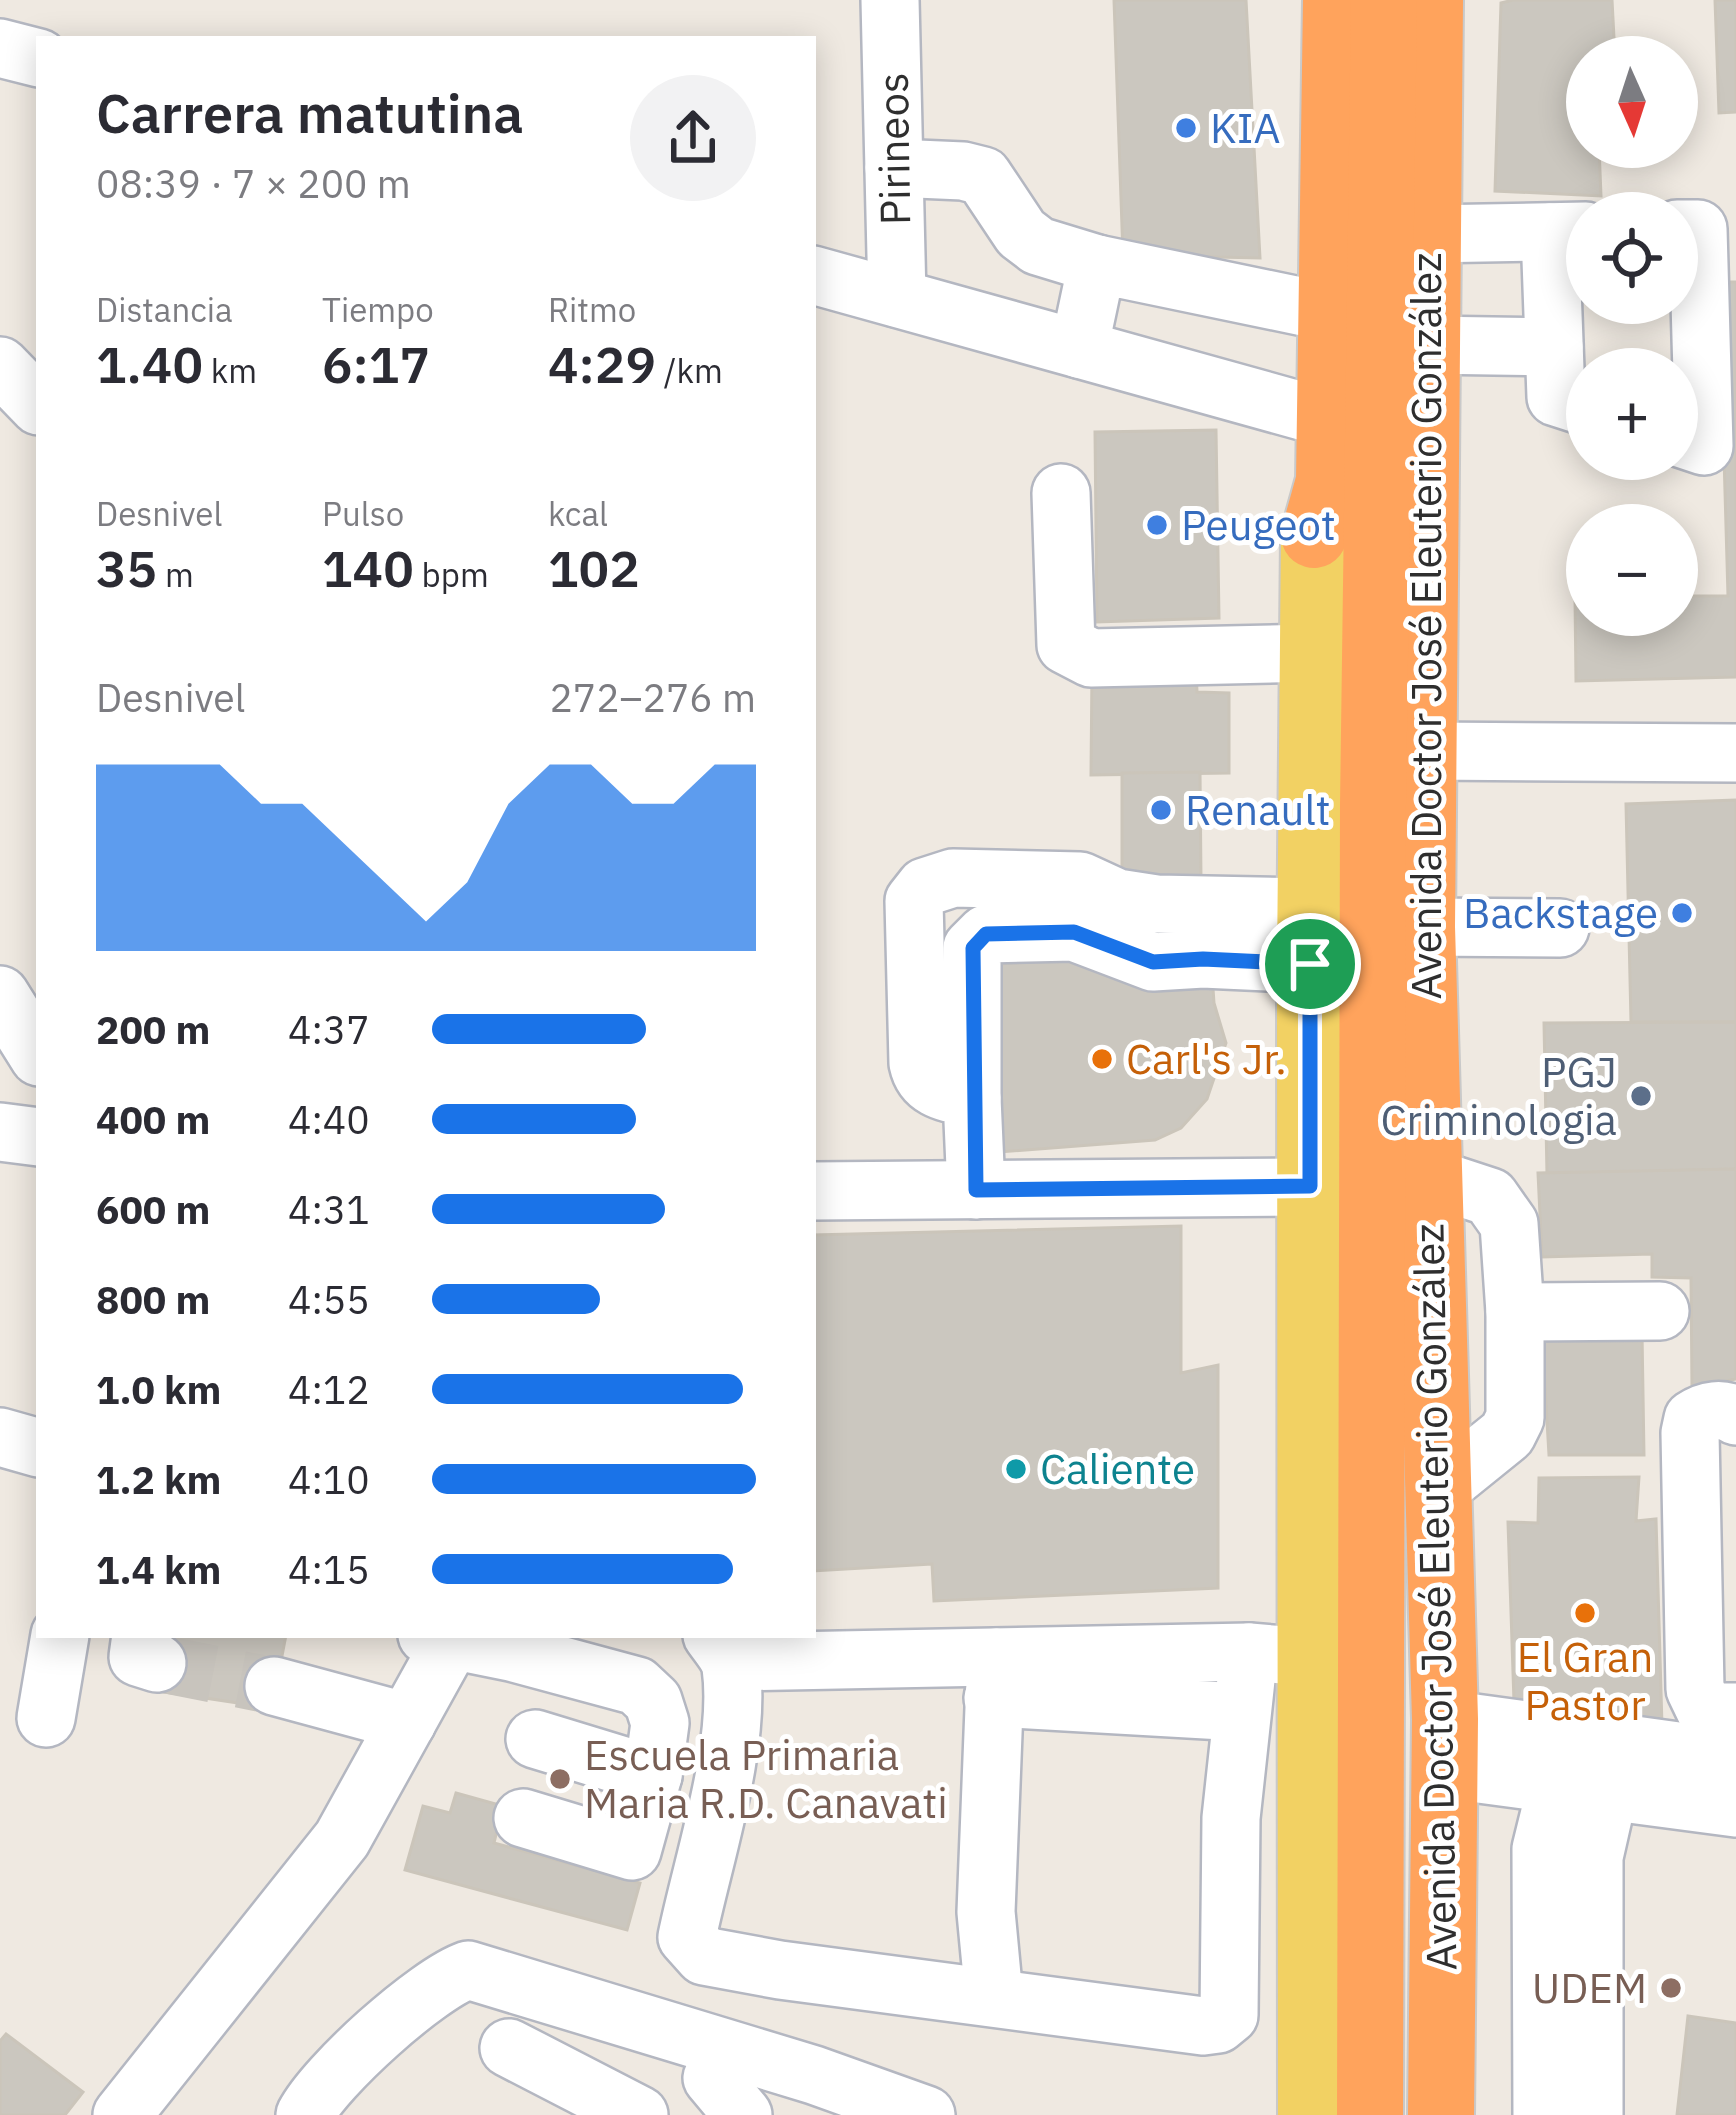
<!DOCTYPE html>
<html lang="es">
<head>
<meta charset="utf-8">
<style>
  :root { --surface:#fff; --page:#f2f2f3; --text:#2b2b33; --muted:#7c7c81; --accent:#1a73e8 }
  body { margin:0; font-family:"IBM Plex Sans",sans-serif; background:var(--page); color:var(--text); height:100vh; display:flex; flex-direction:column; font-size:45px; white-space:nowrap }
  * { box-sizing:border-box; margin:0 }
  p { font-size:39px; color:var(--muted) }
  .icon { flex:none; width:66px; height:66px; fill:none; stroke:currentColor; stroke-width:2; stroke-linecap:round; stroke-linejoin:round }
  .map { position:relative; flex:1; overflow:hidden }
  .drawer { position:absolute; left:36px; top:36px; width:780px; height:1602px; display:flex; flex-direction:column; background:var(--surface); border-radius:0px; box-shadow:0 6px 30px #0003 }
  .drawer>* { flex:none }
  .needle { width:78px; rotate:177deg }
  .fabs { position:absolute; left:1566px; top:36px; display:grid; gap:24px }
  .fabs a { display:grid; place-items:center; width:132px; height:132px; border-radius:50%; background:var(--surface); box-shadow:0 6px 30px #0003; font-size:60px }
  .pin { position:absolute; display:grid; place-items:center; width:102px; height:102px; color:#fff; margin:-51px; border:6px solid #fff; border-radius:50%; box-shadow:0 3px 12px #0007 }
  .round { display:grid; place-items:center; flex:none; width:126px; height:126px; border-radius:63px; background:var(--page) }
  .head { display:flex; align-items:center; justify-content:space-between; height:204px; padding:0 60px }
  h1 { font-size:54px; font-weight:600; line-height:90px }
  .figures { display:grid; grid-template-columns:repeat(3,1fr); gap:18px; height:204px; padding:12px 60px }
  .figures div { display:grid; align-content:center }
  .figures b { font-size:51px; font-weight:600 }
  .figures small { font-size:33px; font-weight:400 }
  .figures p { font-size:33px }
  .chart { height:336px; padding:24px 60px }
  .chart p { display:flex; justify-content:space-between }
  .chart svg { width:100%; height:216px; margin-top:12px; fill:var(--accent); opacity:.7 }
  ul { padding:0 60px; list-style:none; font-size:39px }
  li { display:grid; grid-template-columns:192px 144px 1fr; align-items:center; height:90px }
  li i { height:30px; border-radius:15px; background:var(--accent) }
  .map>svg:first-child { display:block }
</style>
</head>
<body>
<div class="map">
<svg width="1736" height="2115" viewBox="0 0 1736 2115">
  <rect width="100%" height="100%" fill="#efe9e1"/>
  <g fill="#cbc7bf" stroke="#cbc5ba" stroke-width="3">
    <path d="M 1114,0 L 1246,0 L 1260,258 L 1123,255 Z"/>
    <path d="M 1513,0 L 1612,0 L 1615,57 L 1587,57 L 1587,147 L 1599,147 L 1601,196 L 1495,191 L 1501,3 Z"/>
    <path d="M 1715,0 L 1736,0 L 1736,112 L 1719,113 Z"/>
    <path d="M 1719,282 L 1736,282 L 1736,677 L 1576,681 L 1575,597 L 1587,597 L 1587,615 L 1677,615 L 1677,596 L 1728,596 Z"/>
    <path d="M 1216,430 L 1219,618 L 1097,622 L 1095,432 Z"/>
    <path d="M 1196,669 L 1197,692 L 1229,693 L 1229,773 L 1091,775 L 1092,670 Z"/>
    <path d="M 1200,772 L 1201,880 L 1122,879 L 1122,773 Z"/>
    <path d="M 1736,800 L 1736,1022 L 1631,1022 L 1626,804 Z"/>
    <path d="M 1076,959 L 1212,974 L 1214,1003 L 1226,1043 L 1207,1099 L 1181,1128 L 1155,1140 L 987,1153 L 985,965 Z"/>
    <path d="M 1736,1022 L 1736,1169 L 1547,1174 L 1544,1023 Z"/>
    <path d="M 1736,1169 L 1736,1379 L 1692,1388 L 1691,1278 L 1652,1277 L 1652,1254 L 1542,1257 L 1538,1173 Z"/>
    <path d="M 1181,1226 L 1181,1373 L 1218,1365 L 1218,1588 L 934,1601 L 932,1564 L 813,1571 L 813,1235 Z"/>
    <path d="M 1642,1333 L 1644,1455 L 1549,1455 L 1542,1336 Z"/>
    <path d="M 1639,1477 L 1636,1521 L 1656,1519 L 1662,1726 L 1514,1702 L 1508,1522 L 1538,1523 L 1539,1478 Z"/>
    <path d="M 162,1635 L 286,1635 L 272,1708 L 151,1690 Z"/>
    <path d="M 456,1793 L 503,1806 L 494,1843 L 640,1883 L 627,1930 L 405,1870 L 423,1806 L 450,1813 Z"/>
    <path d="M 1688,2016 L 1736,2023 L 1736,2115 L 1677,2115 Z"/>
    <path d="M 6,2034 L 83,2092 L 65,2115 L 0,2115 L 0,2041 Z"/>
  </g>
  <g fill="none" stroke-linecap="round" stroke-linejoin="round">
    <path stroke="#c8c4bd" stroke-width="57" stroke-dasharray="57 28" stroke-linecap="butt" d="M 157,1663 L 274,1686"/>
    <g stroke="#b4b7c1" stroke-width="62">
      <g id="minor">
        <path d="M 890,0 L 897,298"/>
        <path d="M 0,48 L 39,58"/>
        <path d="M 894,168 L 963,171 L 983,176 L 1021,233 L 1038,246 L 1097,264"/>
        <path d="M 1677,229 L 1698,229 L 1704,446 L 1677,437"/>
        <path d="M 1550,232 L 1556,397 L 1587,407"/>
        <path d="M 1428,234 L 1586,231"/>
        <path d="M 813,275 L 1309,413"/>
        <path d="M 1427,345 L 1554,347"/>
        <path d="M 1079,349 L 1097,264 L 1309,308"/>
        <path d="M 0,366 L 39,406"/>
        <path d="M 1061,493 L 1066,645 L 1091,658 L 1314,653"/>
        <path d="M 1424,751 L 1736,753"/>
        <path d="M 1422,927 L 1560,928"/>
        <path d="M 0,995 L 39,1057"/>
        <path d="M 972,1098 L 972,948 L 986,934 L 1074,932 L 1153,962 L 1203,959 L 1310,964"/>
        <path d="M 0,1132 L 39,1137"/>
        <path d="M 1429,1177 L 1490,1197 L 1509,1224 L 1515,1312 L 1515,1418 L 1507,1434 L 1439,1489"/>
        <path d="M 976,1190 L 972,1098 C 948,1093 924,1091 918,1063 L 914,901 L 925,887 L 953,878 L 1080,881 L 1117,898 L 1156,904 L 1311,907"/>
        <path d="M 813,1191 L 1309,1187"/>
        <path d="M 1515,1312 L 1660,1311"/>
        <path d="M 1736,1416 C 1723,1407 1706,1410 1693,1419 L 1690,1433 L 1695,1689 L 1706,1712 L 1736,1712"/>
        <path d="M 0,1437 L 39,1448"/>
        <path d="M 141,1635 L 138,1657 L 157,1663"/>
        <path d="M 427,1635 L 511,1652 L 637,1686 L 653,1701 L 660,1723 L 653,1775 L 632,1851 L 523,1818"/>
        <path d="M 712,1635 C 719,1645 729,1656 731,1667 C 742,1745 703,1859 687,1937 L 704,1956 L 780,1970 L 1203,2026 L 1218,2024 L 1229,2015 L 1231,1818 L 1249,1652"/>
        <path d="M 731,1662 L 1249,1652 L 1284,1655"/>
        <path d="M 274,1686 L 407,1722"/>
        <path d="M 993,1698 L 1241,1712"/>
        <path d="M 46,1718 L 60,1635"/>
        <path d="M 1445,1719 L 1736,1759"/>
        <path d="M 535,1739 L 653,1775"/>
        <path d="M 1442,1769 L 1736,1808"/>
        <path d="M 994,1997 L 986,1912 L 996,1657"/>
        <path d="M 509,2048 L 639,2115"/>
        <path d="M 712,2078 L 743,2115"/>
        <path d="M 122,2115 L 342,1839 L 455,1635"/>
        <path d="M 305,2115 C 326,2075 426,1985 468,1970 L 814,2075 L 926,2115"/>
        <path d="M 1542,2115 L 1541,1849 L 1557,1784"/>
        <path d="M 1594,2115 L 1594,1857 L 1609,1791"/>
      </g>
    </g>
    <g stroke="#c9c9c9" stroke-width="70">
      <path id="major" d="M 1311,2115 L 1310,964 L 1314,535"/>
    </g>
    <g stroke="#c9c9c9" stroke-width="70">
      <g id="highway">
        <path d="M 1430,0 L 1422,927 L 1445,1719 L 1441,2115"/>
        <path d="M 1314,535 L 1329,481 L 1336,0"/>
        <path d="M 1370,2115 L 1373,805 L 1384,0"/>
      </g>
    </g>
    <use href="#minor" stroke="#fff" stroke-width="57"/>
    <use href="#major" stroke="#f2d163" stroke-width="66"/>
    <use href="#highway" stroke="#ffa35c" stroke-width="66"/>
  </g>
  <g fill="none" stroke-linecap="round" stroke-linejoin="round">
    <g stroke="#fff" stroke-width="24">
      <path id="route" d="M 1074,932 L 1153,962 L 1203,959 L 1310,964 L 1310,1186 L 976,1190 L 973,948 L 986,934 Z"/>
    </g>
    <use href="#route" stroke="#1a73e8" stroke-width="15"/>
  </g>
  <g fill="#3f7fe0" stroke="#fff" stroke-width="4.5">
    <circle cx="1186" cy="128" r="12"/>
    <circle cx="1157" cy="525" r="12"/>
    <circle cx="1161" cy="810" r="12"/>
    <circle cx="1682" cy="913" r="12"/>
  </g>
  <g fill="#e8710a" stroke="#fff" stroke-width="4.5">
    <circle cx="1102" cy="1059" r="12"/>
    <circle cx="1585" cy="1613" r="12"/>
  </g>
  <circle fill="#5c6f8a" stroke="#fff" stroke-width="4.5" cx="1641" cy="1096" r="12"/>
  <circle fill="#0f9aa8" stroke="#fff" stroke-width="4.5" cx="1016" cy="1469" r="12"/>
  <g fill="#8d6e63" stroke="#fff" stroke-width="4.5">
    <circle cx="560" cy="1779" r="12"/>
    <circle cx="1671" cy="1988" r="12"/>
  </g>
  <g text-anchor="middle" stroke-width="10" stroke-linejoin="round" paint-order="stroke">
    <g font-size="42" fill="#366cbe" stroke="#fff" text-anchor="start">
      <text x="1210" y="143">KIA</text>
      <text x="1181" y="540">Peugeot</text>
      <text x="1185" y="825">Renault</text>
      <text x="1658" y="928" text-anchor="end">Backstage</text>
    </g>
    <g font-size="42" fill="#2e2e2e" stroke="#fff">
      <text transform="translate(894 149) rotate(-91)" y="15">Pirineos</text>
      <text transform="translate(1426 626) rotate(-90)" y="15">Avenida Doctor José Eleuterio González</text>
      <text transform="translate(1435 1597) rotate(-91)" y="15">Avenida Doctor José Eleuterio González</text>
    </g>
    <g font-size="42" fill="#c56008" stroke="#fff" text-anchor="start">
      <text x="1126" y="1074">Carl's Jr.</text>
      <text x="1585" y="1672" text-anchor="middle">El Gran<tspan x="1585" dy="48">Pastor</tspan></text>
    </g>
    <g font-size="42" fill="#4e5e75" stroke="#fff" text-anchor="end">
      <text x="1617" y="1087">PGJ<tspan x="1617" dy="48">Criminologia</tspan></text>
    </g>
    <g font-size="42" fill="#0d838f" stroke="#fff" text-anchor="start">
      <text x="1040" y="1484">Caliente</text>
    </g>
    <g font-size="42" fill="#785e54" stroke="#fff" text-anchor="start">
      <text x="584" y="1770">Escuela Primaria<tspan x="584" dy="48">Maria R.D. Canavati</tspan></text>
      <text x="1647" y="2003" text-anchor="end">UDEM</text>
    </g>
  </g>
</svg>
<div class="fabs">
<a><svg class="needle" viewBox="-14 -14 28 28"><path d="M0-13l5 13h-10z" fill="#e53935"/><path d="M0 13l5-13h-10z" fill="#7c7c81"/></svg></a>
<a><svg class="icon" aria-label="locate" viewBox="0 0 24 24"><circle cx="12" cy="12" r="6"/><path d="M12 2v4M12 18v4M2 12h4M18 12h4"/></svg></a>
<a>+</a>
<a>−</a>
</div>
<div class="pin" style="left:1310px;top:964px;background:#1e9e55"><svg class="icon" aria-label="arrive" viewBox="0 0 24 24"><path d="M6 21V4h12l-3 4 3 4H6"/></svg></div>
<section class="drawer">
<div class="head"><div><h1>Carrera matutina</h1><p>08:39 · 7 × 200 m</p></div><a class="round"><svg class="icon" aria-label="share" viewBox="0 0 24 24"><path d="M12 15V3M7 8l5-5 5 5M5 13v7h14v-7"/></svg></a></div>
<div class="figures">
<div><p>Distancia</p><b>1.40<small> km</small></b></div>
<div><p>Tiempo</p><b>6:17</b></div>
<div><p>Ritmo</p><b>4:29<small> /km</small></b></div>
</div>
<div class="figures">
<div><p>Desnivel</p><b>35<small> m</small></b></div>
<div><p>Pulso</p><b>140<small> bpm</small></b></div>
<div><p>kcal</p><b>102</b></div>
</div>
<div class="chart"><p><span>Desnivel</span>272–276 m</p>
<svg viewBox="0 0 160 44" preserveAspectRatio="none"><path d="M0 44V6L10 6L20 6L30 6L40 14L50 14L60 22L70 30L80 38L90 30L100 14L110 6L120 6L130 14L140 14L150 6L160 6V44z"/></svg>
</div>
<ul>
<li><b>200 m</b>4:37<i style="width:66%"></i></li>
<li><b>400 m</b>4:40<i style="width:63%"></i></li>
<li><b>600 m</b>4:31<i style="width:72%"></i></li>
<li><b>800 m</b>4:55<i style="width:52%"></i></li>
<li><b>1.0 km</b>4:12<i style="width:96%"></i></li>
<li><b>1.2 km</b>4:10<i style="width:100%"></i></li>
<li><b>1.4 km</b>4:15<i style="width:93%"></i></li>
</ul>
</section>
</div>
</body>
</html>
